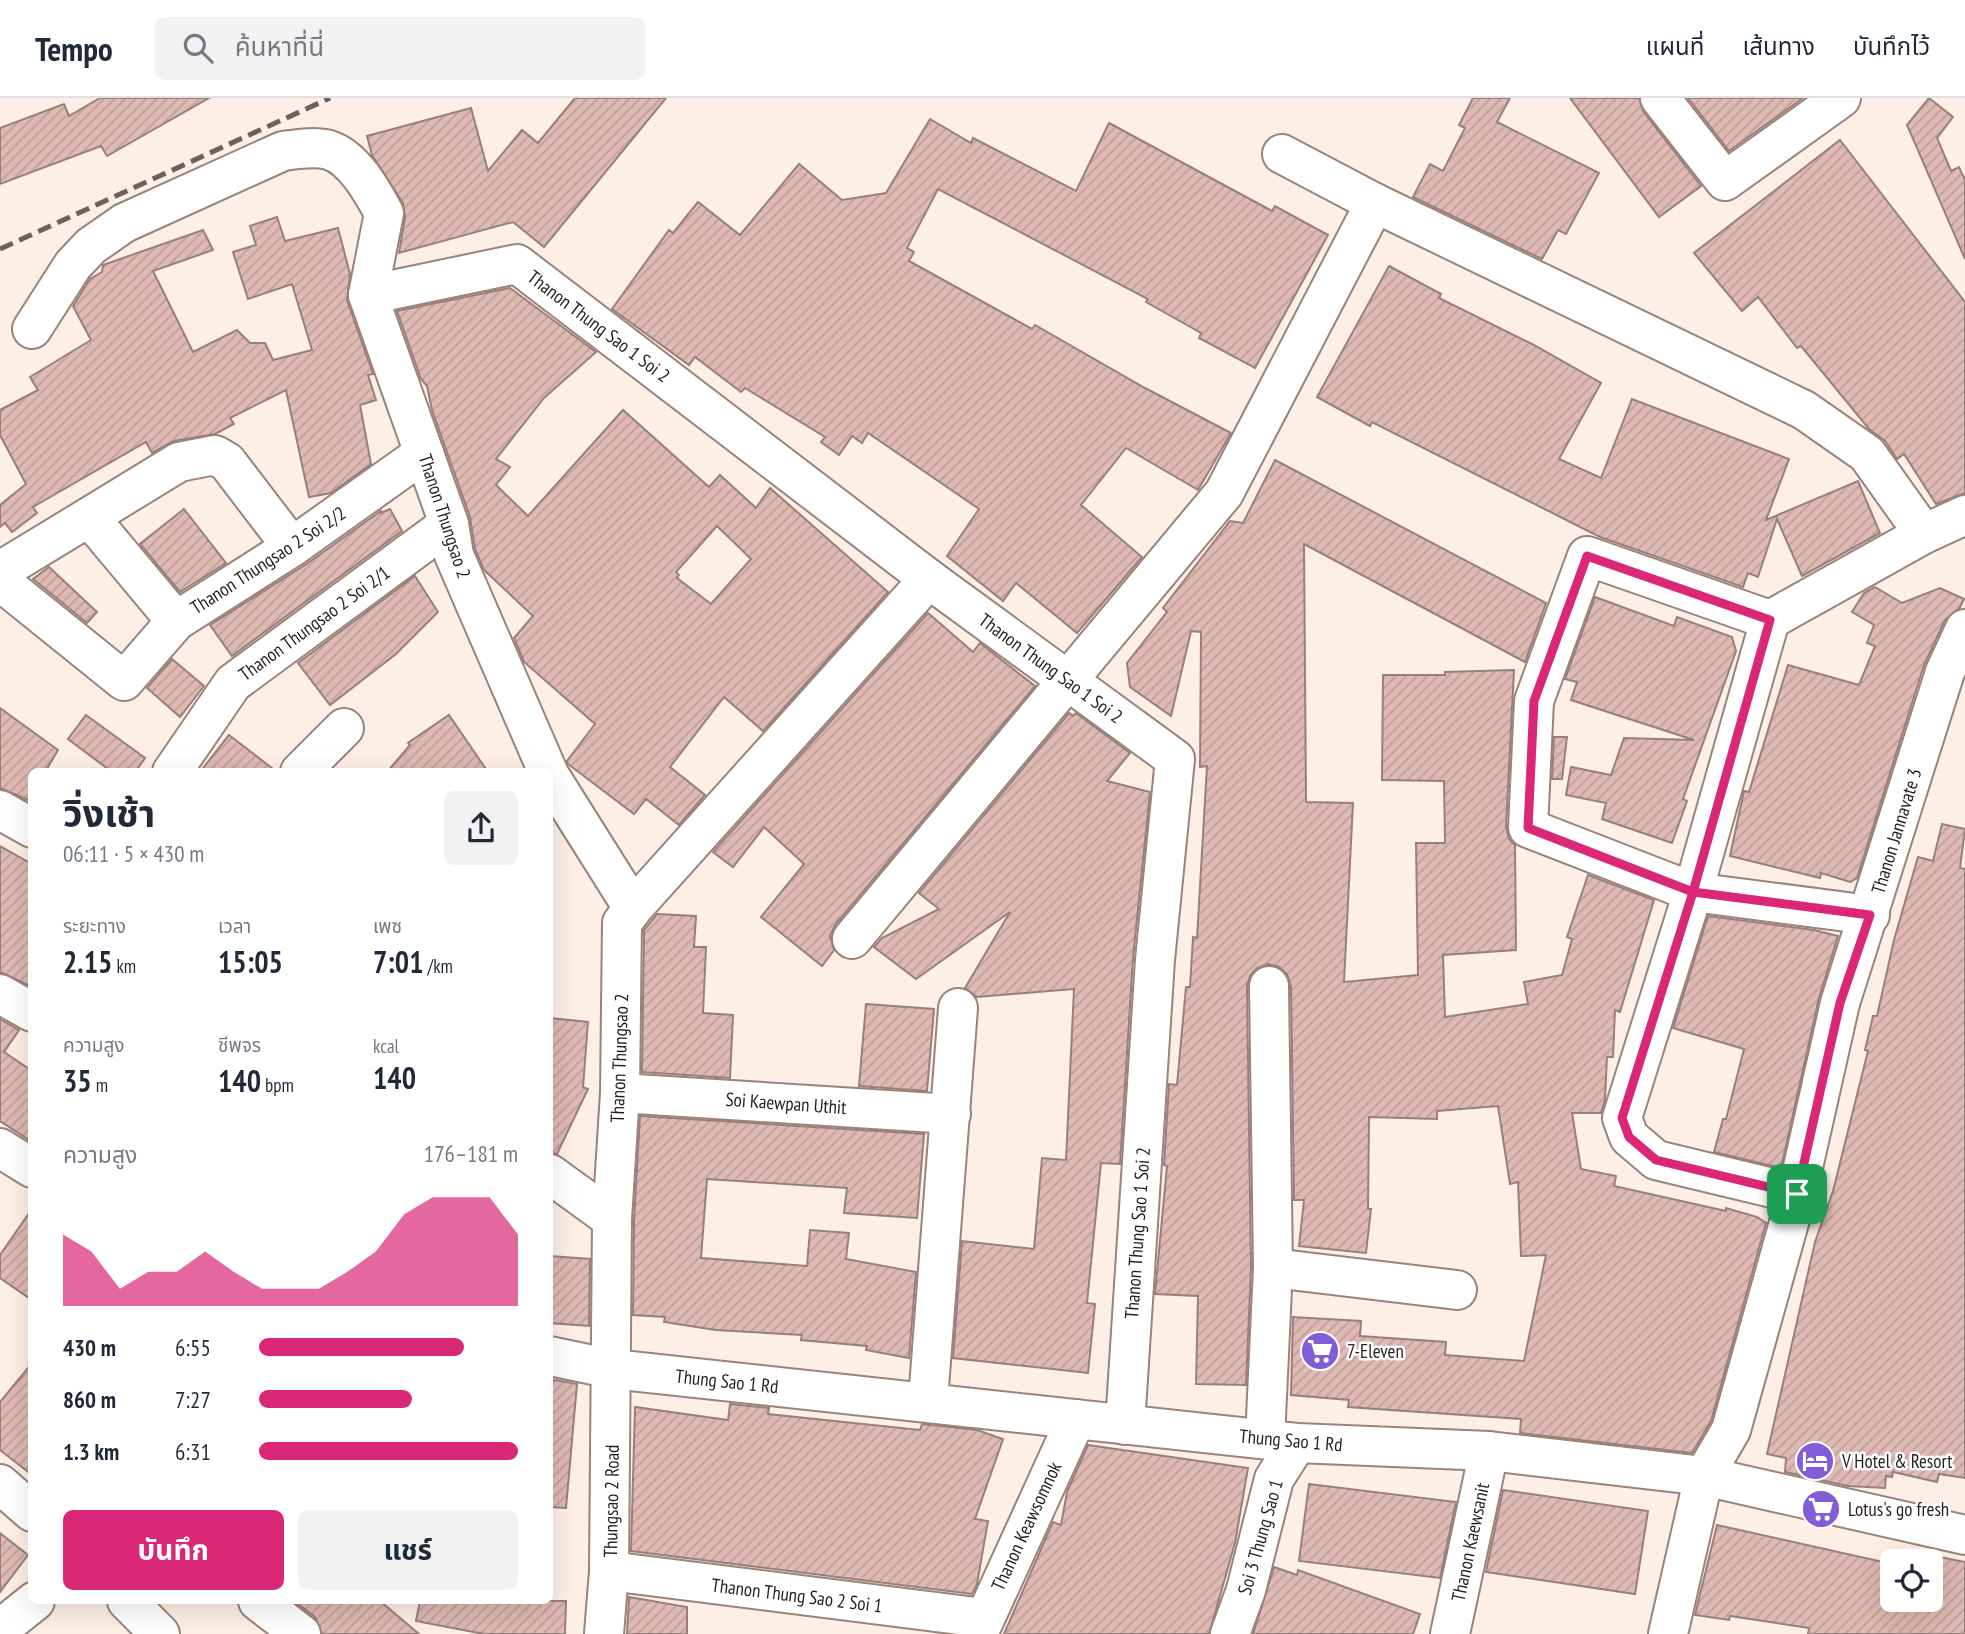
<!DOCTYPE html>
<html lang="th">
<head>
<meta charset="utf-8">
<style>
  :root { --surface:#fff; --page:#f2f2f3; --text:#1f2937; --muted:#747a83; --line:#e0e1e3; --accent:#db2777 }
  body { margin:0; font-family:"PT Sans Narrow","Noto Sans Thai",sans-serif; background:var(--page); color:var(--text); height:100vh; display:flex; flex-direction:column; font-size:26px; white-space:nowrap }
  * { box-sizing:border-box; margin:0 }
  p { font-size:23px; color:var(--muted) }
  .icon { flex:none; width:38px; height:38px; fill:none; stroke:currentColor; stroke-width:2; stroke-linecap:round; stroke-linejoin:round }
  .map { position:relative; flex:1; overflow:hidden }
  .panel { position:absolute; left:28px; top:670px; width:525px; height:836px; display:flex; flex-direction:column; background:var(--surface); border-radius:10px; box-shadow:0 7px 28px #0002 }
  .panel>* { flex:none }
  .buttons { position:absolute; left:1880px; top:1451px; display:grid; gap:14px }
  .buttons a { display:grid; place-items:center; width:63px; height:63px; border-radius:10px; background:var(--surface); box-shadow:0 7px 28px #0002; font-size:35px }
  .pin { position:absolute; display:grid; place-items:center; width:60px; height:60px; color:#fff; margin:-30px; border-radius:14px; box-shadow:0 4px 10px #0006 }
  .round { display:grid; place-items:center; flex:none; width:74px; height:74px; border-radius:10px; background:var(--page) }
  .head { display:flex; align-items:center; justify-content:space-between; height:119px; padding:0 35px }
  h1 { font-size:38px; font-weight:700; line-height:52px }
  .stats { display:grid; grid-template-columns:repeat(3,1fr); gap:10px; height:119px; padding:7px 35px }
  .stats div { display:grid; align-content:center }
  .stats b { font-size:30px; font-weight:700 }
  .stats small { font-size:19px; font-weight:400 }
  .stats p { font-size:19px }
  .chart { height:196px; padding:14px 35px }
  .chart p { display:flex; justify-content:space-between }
  .chart svg { width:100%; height:126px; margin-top:7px; fill:var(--accent); opacity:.7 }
  .button { display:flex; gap:14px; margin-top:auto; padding:14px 35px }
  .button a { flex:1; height:80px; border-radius:10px; background:var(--accent); color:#fff; font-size:28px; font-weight:700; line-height:80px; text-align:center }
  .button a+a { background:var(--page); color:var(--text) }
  ul { padding:0 35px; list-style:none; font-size:23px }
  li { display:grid; grid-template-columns:112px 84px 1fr; align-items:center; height:52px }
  li i { height:18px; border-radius:9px; background:var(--accent) }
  header { display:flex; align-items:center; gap:42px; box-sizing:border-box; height:98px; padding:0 35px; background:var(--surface); border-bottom:2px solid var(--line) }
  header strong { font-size:33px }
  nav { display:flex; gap:38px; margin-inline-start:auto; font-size:24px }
  .search { width:490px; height:63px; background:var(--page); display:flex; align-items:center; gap:18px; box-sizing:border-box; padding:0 24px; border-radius:10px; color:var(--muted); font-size:26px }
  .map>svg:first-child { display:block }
</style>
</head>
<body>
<header>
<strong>Tempo</strong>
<div class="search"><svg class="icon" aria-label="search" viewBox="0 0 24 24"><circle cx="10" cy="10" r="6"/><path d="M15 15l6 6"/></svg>ค้นหาที่นี่</div>
<nav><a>แผนที่</a><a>เส้นทาง</a><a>บันทึกไว้</a></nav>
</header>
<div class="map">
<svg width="1965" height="1536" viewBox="0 0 1965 1536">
  <defs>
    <pattern id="building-hatch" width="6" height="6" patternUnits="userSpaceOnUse" patternTransform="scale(1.75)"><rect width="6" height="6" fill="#dfb9b3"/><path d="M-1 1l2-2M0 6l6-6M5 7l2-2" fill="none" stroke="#bf9f99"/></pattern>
  </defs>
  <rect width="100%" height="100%" fill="#fdeee6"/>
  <g fill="url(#building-hatch)" stroke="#987f7a" stroke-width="2" fill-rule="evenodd">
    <path d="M 100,0 L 209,0 L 107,58 L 101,48 L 0,86 L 0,30 L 64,6 L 69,18 Z"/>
    <path d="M 575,0 L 666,0 L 544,149 L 513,124 L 399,155 L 405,119 L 403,105 L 372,57 L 367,38 L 471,10 L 488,73 L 522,32 L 538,45 Z"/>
    <path d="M 1473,0 L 1510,0 L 1497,24 L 1599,75 L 1566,136 L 1558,132 L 1542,161 L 1413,99 L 1430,66 L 1443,73 L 1465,30 L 1459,27 Z"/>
    <path d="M 1570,0 L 1639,0 L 1643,13 L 1701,88 L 1659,119 Z"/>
    <path d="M 1688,0 L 1803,0 L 1729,53 Z"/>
    <path d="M 1929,0 L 1953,19 L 1937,40 L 1951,73 L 1959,69 L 1965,82 L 1965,161 L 1907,27 Z"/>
    <path d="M 930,21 L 971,45 L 973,40 L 1076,93 L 1109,25 L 1272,113 L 1275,108 L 1328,137 L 1255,270 L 1199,240 L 1201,235 L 1146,204 L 1148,201 L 938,91 L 907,150 L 914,154 L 909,163 L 1032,231 L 1035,227 L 1145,290 L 1231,335 L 1198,392 L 1126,350 L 1081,407 L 1142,459 L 1077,535 L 1016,485 L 1003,503 L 947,458 L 979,411 L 868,335 L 862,345 L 852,338 L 839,357 L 821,344 L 825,339 L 745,290 L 741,294 L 695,259 L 689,267 L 612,211 L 669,132 L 673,135 L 698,104 L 740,137 L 799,66 L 842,102 L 886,95 Z"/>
    <path d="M 1840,42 L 1965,204 L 1965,395 L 1936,406 L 1904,356 L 1897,361 L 1885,343 L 1869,331 L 1801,248 L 1797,250 L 1758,199 L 1742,213 L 1694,155 Z"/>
    <path d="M 277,119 L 285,143 L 338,130 L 350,176 L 347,202 L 373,276 L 368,277 L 376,302 L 360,307 L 371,366 L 331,395 L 309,399 L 286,292 L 230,320 L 234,326 L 215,336 L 174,343 L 152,355 L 146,344 L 33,409 L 37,415 L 12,434 L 5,425 L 0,429 L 0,407 L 26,386 L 0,337 L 0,312 L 38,292 L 30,279 L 91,242 L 73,208 L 90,181 L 102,174 L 103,167 L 203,132 L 213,152 L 153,173 L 193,254 L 237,232 L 250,245 L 265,245 L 273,262 L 312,252 L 292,186 L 248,201 L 233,154 L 256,147 L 250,128 Z"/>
    <path d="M 1389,168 L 1441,196 L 1439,200 L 1532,246 L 1601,285 L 1559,361 L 1601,380 L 1632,301 L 1789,361 L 1766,422 L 1858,383 L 1880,435 L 1802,478 L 1777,421 L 1758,479 L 1748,475 L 1743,489 L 1600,439 L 1372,324 L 1370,328 L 1317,299 Z"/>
    <path d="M 510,190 L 596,254 L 544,300 L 496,361 L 510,369 L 496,387 L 528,418 L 623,312 L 709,389 L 720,377 L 756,410 L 770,390 L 888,494 L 763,633 L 724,599 L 670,669 L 705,697 L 679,727 L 646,701 L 634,716 L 568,666 L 567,663 L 595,626 L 524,564 L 514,540 L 533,518 L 484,472 L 475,451 L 470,419 L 432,312 L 427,288 L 421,281 L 397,213 ZM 717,428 L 751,461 L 711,506 L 677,480 L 679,477 L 676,474 Z"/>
    <path d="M 1275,362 L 1546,505 L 1525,564 L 1304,446 L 1306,704 L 1353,705 L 1344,884 L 1418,877 L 1416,745 L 1445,745 L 1444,683 L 1382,682 L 1383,577 L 1445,577 L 1445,574 L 1514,572 L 1506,729 L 1509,741 L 1515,747 L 1516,852 L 1443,857 L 1445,919 L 1528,906 L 1524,884 L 1562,877 L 1572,841 L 1567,839 L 1588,777 L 1654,802 L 1620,914 L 1615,912 L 1613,959 L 1607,959 L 1605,1001 L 1601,1015 L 1572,1015 L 1581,1071 L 1616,1078 L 1614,1088 L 1726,1113 L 1726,1110 L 1757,1119 L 1766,1125 L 1711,1323 L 1692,1355 L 1520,1335 L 1521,1321 L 1348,1309 L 1349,1302 L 1291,1297 L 1293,1219 L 1361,1223 L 1360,1238 L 1446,1244 L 1445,1257 L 1524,1263 L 1546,1157 L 1521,1158 L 1518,1084 L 1510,1086 L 1498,1008 L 1437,1013 L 1437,1021 L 1369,1019 L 1368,1111 L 1371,1111 L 1366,1155 L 1299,1148 L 1304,1102 L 1294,1102 L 1291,888 L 1287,876 L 1279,869 L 1268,866 L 1257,870 L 1250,878 L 1247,888 L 1251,1170 L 1246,1287 L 1196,1286 L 1198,1198 L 1155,1196 L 1167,1068 L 1164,1067 L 1169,986 L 1177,987 L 1186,889 L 1190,889 L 1193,839 L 1197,840 L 1207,668 L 1200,669 L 1201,534 L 1191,533 L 1171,618 L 1130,589 L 1127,565 L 1167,514 L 1163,510 L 1230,423 L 1243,425 Z"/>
    <path d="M 184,411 L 226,465 L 180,494 L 140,446 Z"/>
    <path d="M 390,411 L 402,433 L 232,558 L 210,527 L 305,467 L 381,413 L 381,415 Z"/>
    <path d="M 49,469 L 97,514 L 87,525 L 33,481 Z"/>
    <path d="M 415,478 L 438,514 L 396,556 L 330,607 L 298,565 Z"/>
    <path d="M 1875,489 L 1902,505 L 1940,490 L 1964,501 L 1959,511 L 1945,522 L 1924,567 L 1857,780 L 1850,784 L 1821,775 L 1820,780 L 1730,758 L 1744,693 L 1749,694 L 1788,567 L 1859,587 L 1875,548 L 1867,545 L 1874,527 L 1852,514 L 1864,495 Z"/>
    <path d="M 1595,499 L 1674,528 L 1677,519 L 1732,539 L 1736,553 L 1683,701 L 1687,703 L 1672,745 L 1602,721 L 1606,705 L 1566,697 L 1571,669 L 1611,677 L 1624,640 L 1694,642 L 1571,602 L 1577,584 L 1565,581 Z"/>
    <path d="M 928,515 L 973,554 L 980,545 L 1035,588 L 835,827 L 830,838 L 834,852 L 822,868 L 761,819 L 804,766 L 764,729 L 733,769 L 713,754 Z"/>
    <path d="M 172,561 L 204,588 L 180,619 L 147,590 Z"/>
    <path d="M 0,610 L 58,652 L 45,674 L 32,674 L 32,696 L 28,702 L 0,690 Z"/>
    <path d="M 1069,615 L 1073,618 L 1076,615 L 1130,655 L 1107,683 L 1150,694 L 1133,860 L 1120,1066 L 1101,1065 L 1087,1205 L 1095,1206 L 1088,1275 L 953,1260 L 962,1143 L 1034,1151 L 1042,1060 L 1066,1062 L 1074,891 L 977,899 L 965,890 L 1010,814 L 916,881 L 874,849 L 882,840 L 939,811 L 919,795 Z"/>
    <path d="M 86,617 L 145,660 L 135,674 L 112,674 L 68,641 Z"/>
    <path d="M 449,617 L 488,674 L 387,674 L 410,647 L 408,645 Z"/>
    <path d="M 229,637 L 277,674 L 200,674 Z"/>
    <path d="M 1554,639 L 1567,639 L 1562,681 L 1552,681 Z"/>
    <path d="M 1942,726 L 1965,731 L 1960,770 L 1965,771 L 1965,1380 L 1939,1376 L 1937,1384 L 1893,1374 L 1892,1379 L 1886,1378 L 1885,1390 L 1848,1388 L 1785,1374 L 1786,1360 L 1767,1356 L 1815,1144 L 1833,1093 L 1868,953 L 1865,952 L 1873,918 L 1877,918 L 1894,842 L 1918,759 L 1933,763 Z"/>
    <path d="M 0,748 L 32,766 L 32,889 L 0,874 Z"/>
    <path d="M 657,816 L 696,818 L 694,849 L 706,849 L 703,915 L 733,917 L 730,980 L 642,974 L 644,832 Z"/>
    <path d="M 1708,818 L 1814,832 L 1838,838 L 1819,900 L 1781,1070 L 1714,1054 L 1723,1021 L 1726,1021 L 1744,951 L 1673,930 Z"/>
    <path d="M 866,906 L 934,911 L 927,993 L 859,988 Z"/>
    <path d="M 550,920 L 588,924 L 583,989 L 588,991 L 557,1056 L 550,1055 Z"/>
    <path d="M 0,921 L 19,932 L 4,954 L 32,973 L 32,1044 L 0,1023 Z"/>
    <path d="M 640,1018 L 924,1036 L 917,1120 L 844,1115 L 847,1090 L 707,1081 L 701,1160 L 807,1168 L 810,1132 L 849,1135 L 846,1161 L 916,1174 L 909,1260 L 866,1252 L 867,1248 L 801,1242 L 802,1237 L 716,1232 L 664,1224 L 665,1219 L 633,1217 L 634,1122 Z"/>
    <path d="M 32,1111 L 32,1202 L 0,1180 L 0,1157 Z"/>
    <path d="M 550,1158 L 590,1161 L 589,1228 L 550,1225 Z"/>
    <path d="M 32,1265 L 32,1377 L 0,1352 L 0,1304 Z"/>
    <path d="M 550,1281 L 577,1286 L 566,1410 L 550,1409 Z"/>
    <path d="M 730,1306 L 769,1310 L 768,1316 L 920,1332 L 922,1326 L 977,1332 L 1003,1341 L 975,1421 L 988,1423 L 977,1486 L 972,1496 L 631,1453 L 635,1309 L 728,1322 Z"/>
    <path d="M 1088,1347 L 1248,1370 L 1235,1445 L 1209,1536 L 1004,1536 L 1053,1424 L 1061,1427 L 1067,1394 Z"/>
    <path d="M 1309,1386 L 1456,1404 L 1440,1480 L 1299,1463 Z"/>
    <path d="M 1503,1392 L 1648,1413 L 1635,1496 L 1486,1474 Z"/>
    <path d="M 1717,1427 L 1892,1466 L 1892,1502 L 1930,1502 L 1930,1463 L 1902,1463 L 1904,1452 L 1965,1464 L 1965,1536 L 1808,1536 L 1809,1530 L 1730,1518 L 1729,1522 L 1695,1517 Z"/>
    <path d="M 0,1435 L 28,1457 L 0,1494 Z"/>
    <path d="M 1274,1469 L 1297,1477 L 1298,1472 L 1420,1516 L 1413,1536 L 1253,1536 Z"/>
    <path d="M 629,1499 L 687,1509 L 687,1536 L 627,1536 Z"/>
    <path d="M 294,1503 L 380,1503 L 419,1536 L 322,1536 L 315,1519 Z"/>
    <path d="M 420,1503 L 566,1503 L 565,1536 L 484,1536 L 416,1523 Z"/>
  </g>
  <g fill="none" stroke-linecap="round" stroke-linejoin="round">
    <g stroke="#998477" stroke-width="42">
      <g id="minor">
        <path d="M 1660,0 L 1725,83 L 1841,0"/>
        <path d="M 1282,56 L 1375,105 L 1804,312 L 1867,356 L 1924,436"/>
        <path d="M 368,197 L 517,166 L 929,481 L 1175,661 L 1155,862 L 1125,1327"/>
        <path d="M 368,197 L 449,426 L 454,457 L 548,674"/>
        <path d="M 32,231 L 73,167 L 91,148 L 124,125 L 283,53 C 298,51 315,48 329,52 C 354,60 372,93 384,115 L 368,197"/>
        <path d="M 89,419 L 179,364 L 215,357 L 227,364 L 292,449"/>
        <path d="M 0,473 L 89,419 L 176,523"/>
        <path d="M 0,483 L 124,583 L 176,523 L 292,449 L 424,355"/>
        <path d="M 1770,522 L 1587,458 L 1534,603 L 1528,730 L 1693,794 L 1870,817"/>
        <path d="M 172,674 L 233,585 L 449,426"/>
        <path d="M 300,674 L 344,630"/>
        <path d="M 550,678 L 633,810 L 622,825 L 620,995 L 612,1121 L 609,1473 L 604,1536"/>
        <path d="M 0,712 L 32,730"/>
        <path d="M 633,810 L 929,481"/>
        <path d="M 852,841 L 1224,395 L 1375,105"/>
        <path d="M 0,896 L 32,914"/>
        <path d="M 620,995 L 951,1016"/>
        <path d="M 0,1050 L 32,1070"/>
        <path d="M 550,1076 L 612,1121"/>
        <path d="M 1797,1096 L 1656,1062 L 1629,1039 L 1622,1020 L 1693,794 L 1770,522 L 1924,436 L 1965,417"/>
        <path d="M 1273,1170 L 1457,1192"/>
        <path d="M 550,1258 L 612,1271 L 1297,1345 L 1489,1353 L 1704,1378 L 1965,1437"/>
        <path d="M 928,1303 L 958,910"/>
        <path d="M 1265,1341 L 1273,1170 L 1269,888"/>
        <path d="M 0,1386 L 32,1414"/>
        <path d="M 609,1473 L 984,1520"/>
        <path d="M 127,1503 L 160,1536"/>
        <path d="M 258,1503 L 301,1536"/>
        <path d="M 0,1531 L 35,1503"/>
        <path d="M 978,1536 L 1076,1321"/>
        <path d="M 1230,1536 L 1246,1492 L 1274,1381 L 1297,1345"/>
        <path d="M 1450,1536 L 1489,1353"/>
        <path d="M 1668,1536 L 1704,1378 L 1731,1332 L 1797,1096 L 1840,905 L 1945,574 L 1965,531"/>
      </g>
    </g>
    <use href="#minor" stroke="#fff" stroke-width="38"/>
    <path stroke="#6c615b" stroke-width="5" stroke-dasharray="14 7" stroke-linecap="butt" d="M 0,151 L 330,0"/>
  </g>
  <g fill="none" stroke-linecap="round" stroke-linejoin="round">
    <g stroke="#fff" stroke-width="14">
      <path id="route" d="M 1797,1096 L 1656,1062 L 1629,1039 L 1622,1020 L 1693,794 L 1528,730 L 1534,603 L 1587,458 L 1770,522 L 1693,794 L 1870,817 L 1840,905 L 1797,1096"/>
    </g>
    <use href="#route" stroke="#db2777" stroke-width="9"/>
  </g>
  <defs>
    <g id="supermarket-disc" transform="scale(2.0125)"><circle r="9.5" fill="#815dd7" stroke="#fff"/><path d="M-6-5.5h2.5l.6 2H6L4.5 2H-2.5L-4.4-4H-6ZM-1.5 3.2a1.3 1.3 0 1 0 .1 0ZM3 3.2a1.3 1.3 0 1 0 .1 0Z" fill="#fff"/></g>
    <g id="hotel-disc" transform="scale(2.0125)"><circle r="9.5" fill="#815dd7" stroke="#fff"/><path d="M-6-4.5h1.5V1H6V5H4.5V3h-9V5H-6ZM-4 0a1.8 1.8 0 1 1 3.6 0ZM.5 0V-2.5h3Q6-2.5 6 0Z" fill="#fff"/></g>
  </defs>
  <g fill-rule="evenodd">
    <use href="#supermarket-disc" x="1320" y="1253"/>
    <use href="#hotel-disc" x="1815" y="1363"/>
    <use href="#supermarket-disc" x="1821" y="1411"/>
  </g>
  <g text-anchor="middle" stroke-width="5" stroke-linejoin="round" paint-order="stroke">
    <g font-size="19" fill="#281f1a" stroke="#fff">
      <text transform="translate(599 228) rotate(37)" y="7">Thanon Thung Sao 1 Soi 2</text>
      <text transform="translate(445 418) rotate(72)" y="7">Thanon Thungsao 2</text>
      <text transform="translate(268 462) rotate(-33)" y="7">Thanon Thungsao 2 Soi 2/2</text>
      <text transform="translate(314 525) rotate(-36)" y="7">Thanon Thungsao 2 Soi 2/1</text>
      <text transform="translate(1051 570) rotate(36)" y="7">Thanon Thung Sao 1 Soi 2</text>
      <text transform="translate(1896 733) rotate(-73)" y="7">Thanon Jannavate 3</text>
      <text transform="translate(619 960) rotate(-88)" y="7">Thanon Thungsao 2</text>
      <text transform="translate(786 1005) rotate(4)" y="7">Soi Kaewpan Uthit</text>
      <text transform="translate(1137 1135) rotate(-86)" y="7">Thanon Thung Sao 1 Soi 2</text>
      <text transform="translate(727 1283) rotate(6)" y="7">Thung Sao 1 Rd</text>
      <text transform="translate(1291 1342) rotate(5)" y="7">Thung Sao 1 Rd</text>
      <text transform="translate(611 1403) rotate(-89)" y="7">Thungsao 2 Road</text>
      <text transform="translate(1026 1428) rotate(-65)" y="7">Thanon Keawsomnok</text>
      <text transform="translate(1260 1439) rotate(-74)" y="7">Soi 3 Thung Sao 1</text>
      <text transform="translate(1470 1444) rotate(-78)" y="7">Thanon Kaewsanit</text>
      <text transform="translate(797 1497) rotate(7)" y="7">Thanon Thung Sao 2 Soi 1</text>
    </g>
    <g font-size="19" fill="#281f1a" stroke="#fff" text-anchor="start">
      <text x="1347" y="1260">7-Eleven</text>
      <text x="1842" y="1370">V Hotel &amp; Resort</text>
      <text x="1848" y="1418">Lotus's go fresh</text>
    </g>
  </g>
</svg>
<div class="buttons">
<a><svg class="icon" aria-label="locate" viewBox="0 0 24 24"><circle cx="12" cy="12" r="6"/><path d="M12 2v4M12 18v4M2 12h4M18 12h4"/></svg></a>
</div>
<div class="pin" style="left:1797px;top:1096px;background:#1e9e55"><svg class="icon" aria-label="arrive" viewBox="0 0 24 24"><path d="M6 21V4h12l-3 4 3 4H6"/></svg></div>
<section class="panel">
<div class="head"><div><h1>วิ่งเช้า</h1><p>06:11 · 5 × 430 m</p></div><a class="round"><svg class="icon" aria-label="share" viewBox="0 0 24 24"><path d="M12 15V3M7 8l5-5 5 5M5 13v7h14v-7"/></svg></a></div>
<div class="stats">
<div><p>ระยะทาง</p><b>2.15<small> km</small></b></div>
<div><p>เวลา</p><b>15:05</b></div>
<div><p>เพซ</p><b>7:01<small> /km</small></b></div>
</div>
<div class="stats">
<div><p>ความสูง</p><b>35<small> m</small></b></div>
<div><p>ชีพจร</p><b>140<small> bpm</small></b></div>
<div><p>kcal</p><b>140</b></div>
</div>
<div class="chart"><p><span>ความสูง</span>176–181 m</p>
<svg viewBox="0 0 160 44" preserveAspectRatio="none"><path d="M0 44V19L10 25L20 38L30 32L40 32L50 25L60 32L70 38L80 38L90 38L100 32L110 25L120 12L130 6L140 6L150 6L160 19V44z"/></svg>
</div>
<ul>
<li><b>430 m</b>6:55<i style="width:79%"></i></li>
<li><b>860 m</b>7:27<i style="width:59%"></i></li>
<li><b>1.3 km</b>6:31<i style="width:100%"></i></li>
</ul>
<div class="button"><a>บันทึก</a><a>แชร์</a></div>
</section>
</div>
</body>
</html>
